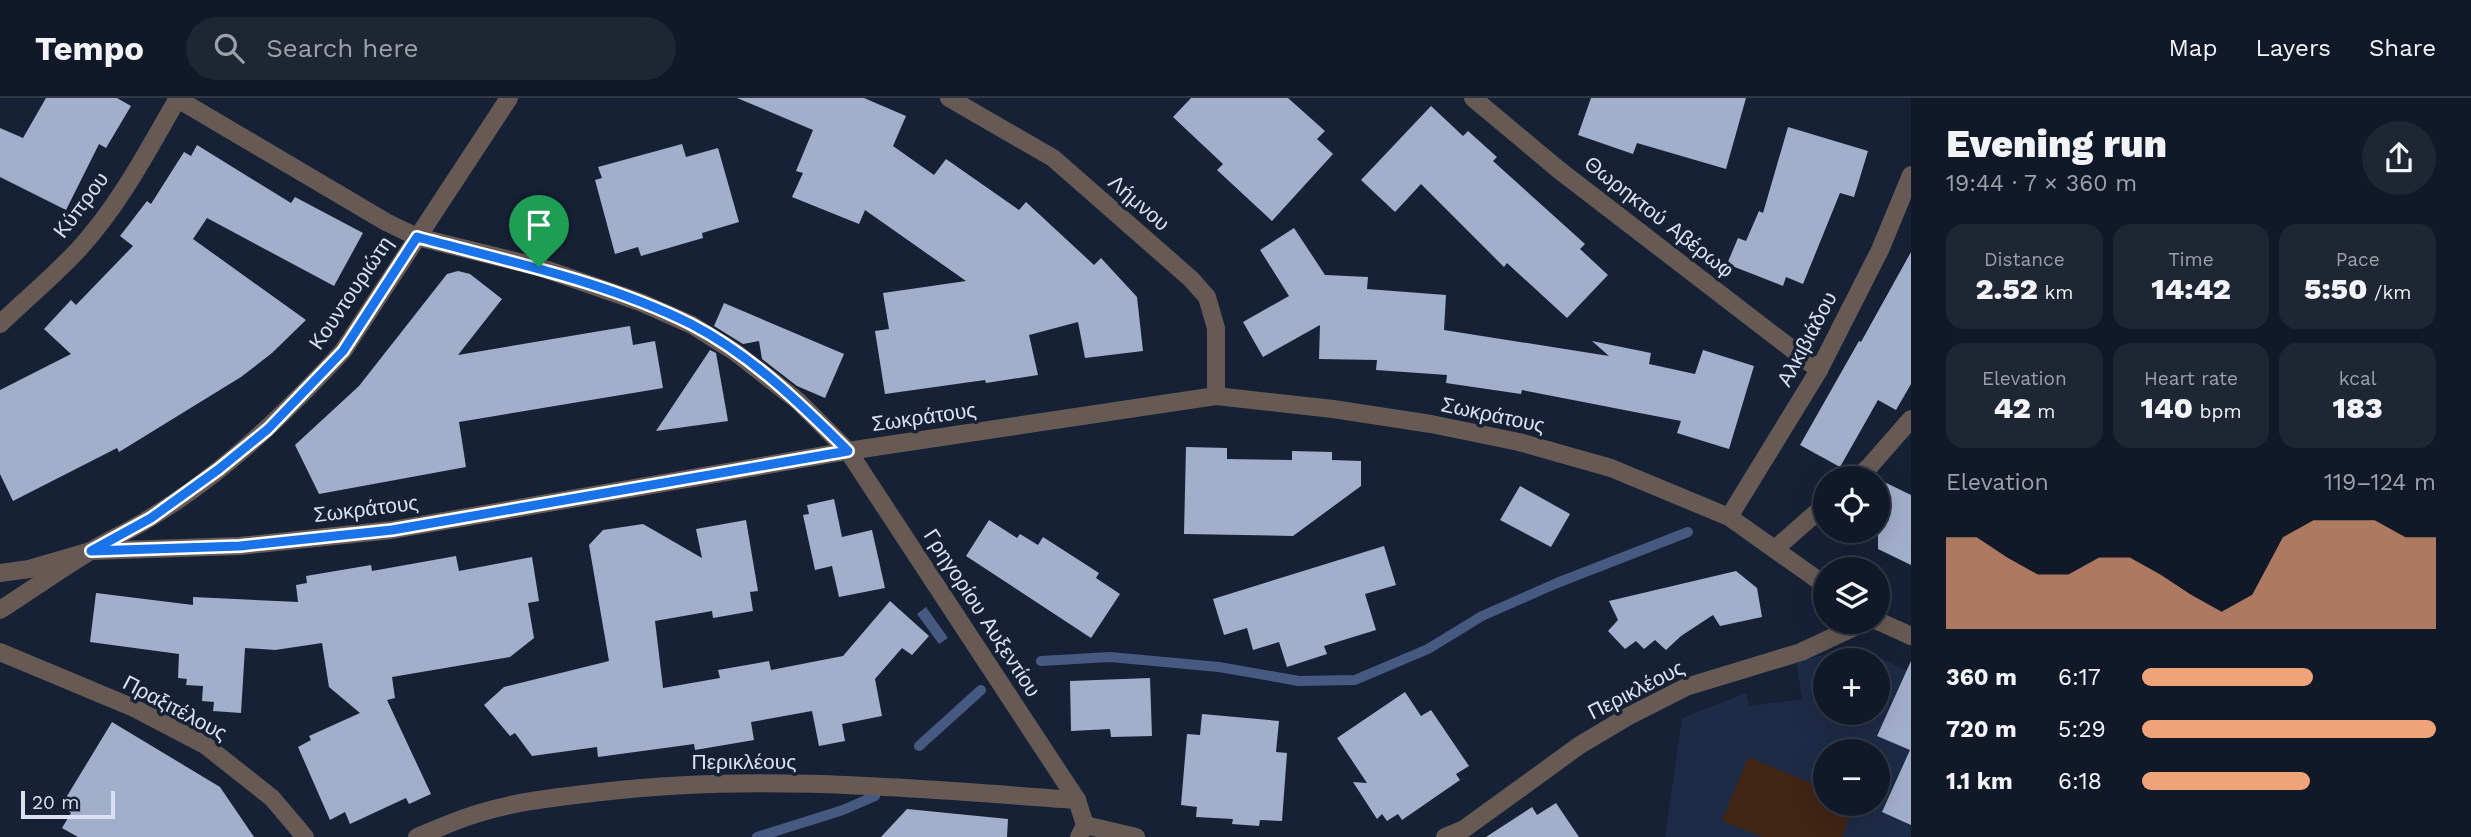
<!DOCTYPE html>
<html lang="en">
<head>
<meta charset="utf-8">
<style>
  :root { --surface:#111928; --page:#1e2634; --text:#f1f3f6; --muted:#9ca0a8; --line:#303845; --accent:#f0a279 }
  body { margin:0; font-family:"Work Sans",sans-serif; background:var(--page); color:var(--text); height:100vh; display:flex; flex-direction:column; font-size:26px; white-space:nowrap }
  * { box-sizing:border-box; margin:0 }
  p { font-size:23px; color:var(--muted) }
  .icon { flex:none; width:38px; height:38px; fill:none; stroke:currentColor; stroke-width:2; stroke-linecap:round; stroke-linejoin:round }
  .map { position:relative; flex:1; overflow:hidden }
  .panel { display:flex; flex-direction:column; background:var(--surface); width:560px }
  .panel>* { flex:none }
  .fabs { position:absolute; left:1813px; top:368px; display:grid; gap:14px }
  .fabs a { display:grid; place-items:center; width:77px; height:77px; border-radius:50%; background:var(--surface); box-shadow:0 7px 28px #0002,0 0 0 2px var(--line); font-size:35px }
  .scale { position:absolute; left:21px; bottom:18px; width:94px; box-sizing:border-box; padding-left:7px; border:4px solid #dae1f0; border-top:0; font-size:19px; line-height:24px; white-space:nowrap; color:#dae1f0; -webkit-text-stroke:5px #172136; paint-order:stroke }
  .pin { position:absolute; display:grid; place-items:center; width:60px; height:60px; color:#fff; margin:-72px -30px; border-radius:50% 50% 50% 0; rotate:-45deg; box-shadow:0 0 7px #0007 }
  .pin .icon { rotate:45deg }
  .round { display:grid; place-items:center; flex:none; width:74px; height:74px; border-radius:37px; background:var(--page) }
  .head { display:flex; align-items:center; justify-content:space-between; height:119px; padding:0 35px }
  h1 { font-size:38px; font-weight:800; line-height:52px }
  .metrics { display:grid; grid-template-columns:repeat(3,1fr); gap:10px; height:119px; padding:7px 35px }
  .metrics div { display:grid; align-content:center; border-radius:18px; background:var(--page); text-align:center }
  .metrics b { font-size:30px; font-weight:800 }
  .metrics small { font-size:19px; font-weight:400 }
  .metrics p { font-size:19px }
  .chart { height:196px; padding:14px 35px }
  .chart p { display:flex; justify-content:space-between }
  .chart svg { width:100%; height:126px; margin-top:7px; fill:var(--accent); opacity:.7 }
  ul { padding:0 35px; list-style:none; font-size:23px }
  li { display:grid; grid-template-columns:112px 84px 1fr; align-items:center; height:52px }
  li i { height:18px; border-radius:9px; background:var(--accent) }
  header { display:flex; align-items:center; gap:42px; box-sizing:border-box; height:98px; padding:0 35px; background:var(--surface); border-bottom:2px solid var(--line) }
  header strong { font-size:33px }
  nav { display:flex; gap:38px; margin-inline-start:auto; font-size:24px }
  .search { width:490px; height:63px; background:var(--page); display:flex; align-items:center; gap:18px; box-sizing:border-box; padding:0 24px; border-radius:38px; color:var(--muted); font-size:26px }
  main { display:flex; flex:1; min-height:0 }
  .map>svg:first-child { display:block }
</style>
</head>
<body>
<header>
<strong>Tempo</strong>
<div class="search"><svg class="icon" aria-label="search" viewBox="0 0 24 24"><circle cx="10" cy="10" r="6"/><path d="M15 15l6 6"/></svg>Search here</div>
<nav><a>Map</a><a>Layers</a><a>Share</a></nav>
</header>
<main>
<div class="map">
<svg width="1911" height="739" viewBox="0 0 1911 739">
  <rect width="100%" height="100%" fill="#172136"/>
  <path fill="#1e2b46" fill-rule="evenodd" d="M 1862,553 L 1911,574 L 1911,739 L 1665,739 L 1682,620 L 1746,595 L 1749,608 L 1802,601 L 1796,563 L 1834,555 L 1834,562 L 1825,562 L 1825,614 L 1878,614 L 1878,562 L 1860,562 ZM 1825,653 L 1878,653 L 1878,705 L 1825,705 Z"/>
  <path fill="#412515" d="M 1748,659 L 1825,691 L 1825,705 L 1855,705 L 1842,739 L 1763,739 L 1722,723 Z"/>
  <path fill="#465981" d="M 926,509 L 948,540 L 939,546 L 917,516 Z"/>
  <g fill="none" stroke-linecap="round" stroke-linejoin="round">
    <g stroke="#465981" stroke-width="10">
      <path d="M 1041,563 L 1110,559 L 1219,569 L 1299,583 L 1355,582 L 1428,551 L 1482,518 L 1557,485 L 1688,434"/>
      <path d="M 919,648 L 981,592"/>
      <path d="M 757,739 L 843,712 L 875,698"/>
    </g>
  </g>
  <g fill="#a2afcb">
    <path d="M 46,0 L 117,0 L 131,8 L 106,50 L 99,46 L 66,112 L 0,79 L 0,30 L 23,40 Z"/>
    <path d="M 737,0 L 864,0 L 906,18 L 893,48 L 934,77 L 946,61 L 1019,112 L 1026,104 L 1094,167 L 1101,160 L 1137,199 L 1143,253 L 1085,260 L 1078,224 L 1029,237 L 1038,277 L 986,285 L 985,282 L 885,296 L 875,233 L 889,231 L 883,195 L 966,183 L 865,112 L 859,126 L 792,99 L 803,75 L 796,73 L 813,32 Z"/>
    <path d="M 1191,0 L 1288,0 L 1325,33 L 1317,41 L 1333,56 L 1272,123 L 1217,72 L 1223,66 L 1173,19 Z"/>
    <path d="M 1591,0 L 1746,0 L 1726,71 L 1637,45 L 1633,56 L 1578,37 Z"/>
    <path d="M 1431,8 L 1463,38 L 1468,33 L 1497,59 L 1493,63 L 1585,146 L 1580,151 L 1608,177 L 1567,220 L 1507,165 L 1504,169 L 1421,86 L 1395,114 L 1361,82 Z"/>
    <path d="M 1788,29 L 1868,53 L 1854,99 L 1840,95 L 1803,186 L 1786,179 L 1783,188 L 1727,166 L 1738,140 L 1746,143 L 1759,113 L 1763,115 Z"/>
    <path d="M 682,46 L 686,59 L 718,50 L 739,124 L 702,135 L 703,140 L 641,158 L 638,149 L 615,156 L 595,82 L 602,80 L 598,69 Z"/>
    <path d="M 197,47 L 291,105 L 295,99 L 363,135 L 334,188 L 207,120 L 193,141 L 306,222 L 272,255 L 241,279 L 119,354 L 117,350 L 13,403 L 0,376 L 0,292 L 71,256 L 44,231 L 71,202 L 76,207 L 133,148 L 120,138 L 147,103 L 151,106 L 184,54 L 191,58 Z"/>
    <path d="M 1294,130 L 1325,177 L 1368,179 L 1367,191 L 1446,197 L 1444,232 L 1609,258 L 1592,243 L 1651,255 L 1649,266 L 1695,276 L 1703,252 L 1754,268 L 1729,351 L 1677,335 L 1681,323 L 1522,292 L 1521,296 L 1446,285 L 1447,277 L 1376,272 L 1377,262 L 1319,261 L 1320,227 L 1263,259 L 1243,224 L 1289,198 L 1260,152 Z"/>
    <path d="M 1911,154 L 1911,286 L 1896,312 L 1878,302 L 1840,369 L 1800,347 L 1859,243 L 1861,244 Z"/>
    <path d="M 458,173 L 470,176 L 502,201 L 458,257 L 630,228 L 633,247 L 655,243 L 663,290 L 459,324 L 466,369 L 319,396 L 295,347 L 359,288 L 447,176 Z"/>
    <path d="M 724,205 L 844,256 L 825,300 L 797,288 L 762,261 L 759,243 L 743,246 L 714,228 Z"/>
    <path d="M 710,252 L 716,255 L 728,323 L 656,333 Z"/>
    <path d="M 1186,349 L 1227,350 L 1227,361 L 1292,362 L 1292,353 L 1332,354 L 1332,362 L 1361,363 L 1361,388 L 1293,438 L 1184,436 Z"/>
    <path d="M 1878,381 L 1911,397 L 1911,467 L 1878,451 Z"/>
    <path d="M 1520,388 L 1570,416 L 1551,449 L 1500,422 Z"/>
    <path d="M 834,401 L 842,439 L 872,432 L 885,490 L 839,499 L 832,468 L 815,472 L 803,417 L 809,416 L 807,407 Z"/>
    <path d="M 746,422 L 758,493 L 750,494 L 753,513 L 713,520 L 712,513 L 655,523 L 663,590 L 720,580 L 718,572 L 769,563 L 771,572 L 843,558 L 890,503 L 929,538 L 912,557 L 902,550 L 875,581 L 882,618 L 842,626 L 845,643 L 819,648 L 812,613 L 751,624 L 754,642 L 695,652 L 694,646 L 598,659 L 597,649 L 532,658 L 515,635 L 510,638 L 484,607 L 504,589 L 609,563 L 589,447 L 603,432 L 643,426 L 702,460 L 696,431 Z"/>
    <path d="M 989,422 L 1017,440 L 1020,436 L 1038,447 L 1043,439 L 1099,475 L 1096,480 L 1120,496 L 1091,540 L 966,458 Z"/>
    <path d="M 1384,448 L 1396,487 L 1365,496 L 1376,532 L 1324,548 L 1327,556 L 1287,569 L 1279,544 L 1253,552 L 1247,530 L 1224,537 L 1213,501 Z"/>
    <path d="M 456,458 L 459,473 L 532,459 L 539,503 L 528,505 L 534,540 L 510,559 L 392,579 L 395,600 L 387,602 L 431,696 L 409,706 L 406,700 L 350,726 L 345,714 L 330,722 L 298,649 L 311,642 L 309,638 L 360,615 L 329,589 L 322,545 L 275,552 L 245,550 L 241,615 L 213,613 L 214,604 L 202,603 L 203,588 L 186,587 L 187,581 L 178,580 L 179,556 L 90,544 L 96,495 L 193,507 L 193,499 L 298,504 L 296,487 L 307,485 L 306,478 L 371,467 L 372,473 Z"/>
    <path d="M 1736,473 L 1757,490 L 1762,519 L 1720,528 L 1713,517 L 1681,538 L 1666,552 L 1655,542 L 1644,551 L 1636,543 L 1625,551 L 1608,533 L 1618,522 L 1609,503 Z"/>
    <path d="M 1911,563 L 1911,727 L 1882,714 L 1910,652 L 1877,638 Z"/>
    <path d="M 1150,580 L 1152,638 L 1111,639 L 1110,631 L 1071,633 L 1070,583 Z"/>
    <path d="M 1405,594 L 1421,618 L 1431,612 L 1469,668 L 1456,676 L 1460,682 L 1402,722 L 1398,716 L 1387,723 L 1382,716 L 1377,721 L 1353,684 L 1367,685 L 1337,640 Z"/>
    <path d="M 1202,616 L 1279,623 L 1276,654 L 1287,655 L 1282,723 L 1260,722 L 1259,728 L 1232,726 L 1233,721 L 1196,719 L 1197,709 L 1181,707 L 1187,636 L 1200,637 Z"/>
    <path d="M 112,624 L 220,689 L 254,739 L 78,739 L 62,730 L 71,715 L 61,708 Z"/>
    <path d="M 1556,705 L 1579,739 L 1486,739 L 1532,709 L 1537,717 Z"/>
    <path d="M 907,711 L 1008,721 L 1007,739 L 881,739 Z"/>
  </g>
  <g fill="none" stroke-linecap="round" stroke-linejoin="round">
    <g stroke="#675a54" stroke-width="18">
      <path d="M 176,0 L 386,124 L 417,139 L 539,169 L 640,204 L 692,227 L 735,254 L 798,303 L 848,353 L 1077,702 L 1085,727 L 1079,739"/>
      <path d="M 949,0 L 1053,60 L 1191,181 L 1207,199 L 1216,230 L 1216,298"/>
      <path d="M 1473,0 L 1559,72 L 1819,272"/>
      <path d="M 0,226 C 26,201 54,178 78,152 C 119,108 148,52 178,0"/>
      <path d="M 1857,380 L 1869,369 L 1911,321"/>
      <path d="M 1729,419 L 1819,272 L 1880,152 L 1911,77"/>
      <path d="M 1775,451 L 1825,407"/>
      <path d="M 0,475 L 29,471 L 91,453 L 240,448 L 392,432 L 848,353 L 1216,298 L 1333,311 L 1431,326 L 1519,344 L 1611,370 L 1729,419 L 1825,487"/>
      <path d="M 0,512 C 30,493 59,472 89,454 C 109,442 131,432 150,420 C 223,376 286,315 343,253 L 509,0"/>
      <path d="M 1878,523 L 1911,538"/>
      <path d="M 0,554 L 134,610 L 205,647 L 272,700 L 305,739"/>
      <path d="M 1085,727 L 1136,739"/>
      <path d="M 417,739 C 437,731 456,722 476,716 C 517,703 559,699 601,694 C 759,675 920,691 1077,702"/>
      <path d="M 1445,739 L 1464,731 L 1580,647 L 1627,619 L 1686,589 L 1801,554 L 1867,523"/>
    </g>
  </g>
  <g fill="none" stroke-linecap="round" stroke-linejoin="round">
    <g stroke="#fff" stroke-width="14">
      <path id="route" d="M 417,139 C 509,164 605,183 691,226 C 751,257 801,306 848,353 L 392,432 L 240,448 L 91,453 L 151,420 L 219,371 L 268,331 L 343,253 Z"/>
    </g>
    <use href="#route" stroke="#1a73e8" stroke-width="9"/>
  </g>
  <g text-anchor="middle" stroke-width="7" stroke-linejoin="round" paint-order="stroke">
    <g font-size="21" fill="#dae1f0" stroke="#172136">
      <text transform="translate(1139 105) rotate(41)" y="7">Λήμνου</text>
      <text transform="translate(81 107) rotate(-53)" y="7">Κύπρου</text>
      <text transform="translate(1659 119) rotate(38)" y="7">Θωρηκτού Αβέρωφ</text>
      <text transform="translate(351 195) rotate(-56)" y="7">Κουντουριώτη</text>
      <text transform="translate(1807 241) rotate(-62)" y="7">Αλκιβιάδου</text>
      <text transform="translate(1493 317) rotate(12)" y="7">Σωκράτους</text>
      <text transform="translate(924 319) rotate(-8)" y="7">Σωκράτους</text>
      <text transform="translate(366 411) rotate(-7)" y="7">Σωκράτους</text>
      <text transform="translate(982 515) rotate(57)" y="7">Γρηγορίου Αυξεντίου</text>
      <text transform="translate(1636 592) rotate(-27)" y="7">Περικλέους</text>
      <text transform="translate(175 610) rotate(28)" y="7">Πραξιτέλους</text>
      <text x="744" y="671">Περικλέους</text>
    </g>
  </g>
</svg>
<div class="fabs">
<a><svg class="icon" aria-label="locate" viewBox="0 0 24 24"><circle cx="12" cy="12" r="6"/><path d="M12 2v4M12 18v4M2 12h4M18 12h4"/></svg></a>
<a><svg class="icon" aria-label="layers" viewBox="0 0 24 24"><path d="M12 4l9 5-9 5-9-5zM3 14l9 5 9-5"/></svg></a>
<a>+</a>
<a>−</a>
</div>
<div class="scale">20 m</div>
<div class="pin" style="left:539px;top:169px;background:#1e9e55"><svg class="icon" aria-label="arrive" viewBox="0 0 24 24"><path d="M6 21V4h12l-3 4 3 4H6"/></svg></div>
</div>
<section class="panel">
<div class="head"><div><h1>Evening run</h1><p>19:44 · 7 × 360 m</p></div><a class="round"><svg class="icon" aria-label="share" viewBox="0 0 24 24"><path d="M12 15V3M7 8l5-5 5 5M5 13v7h14v-7"/></svg></a></div>
<div class="metrics">
<div><p>Distance</p><b>2.52<small> km</small></b></div>
<div><p>Time</p><b>14:42</b></div>
<div><p>Pace</p><b>5:50<small> /km</small></b></div>
</div>
<div class="metrics">
<div><p>Elevation</p><b>42<small> m</small></b></div>
<div><p>Heart rate</p><b>140<small> bpm</small></b></div>
<div><p>kcal</p><b>183</b></div>
</div>
<div class="chart"><p><span>Elevation</span>119–124 m</p>
<svg viewBox="0 0 160 44" preserveAspectRatio="none"><path d="M0 44V12L10 12L20 19L30 25L40 25L50 19L60 19L70 25L80 32L90 38L100 32L110 12L120 6L130 6L140 6L150 12L160 12V44z"/></svg>
</div>
<ul>
<li><b>360 m</b>6:17<i style="width:58%"></i></li>
<li><b>720 m</b>5:29<i style="width:100%"></i></li>
<li><b>1.1 km</b>6:18<i style="width:57%"></i></li>
</ul>
</section>
</main>
</body>
</html>
